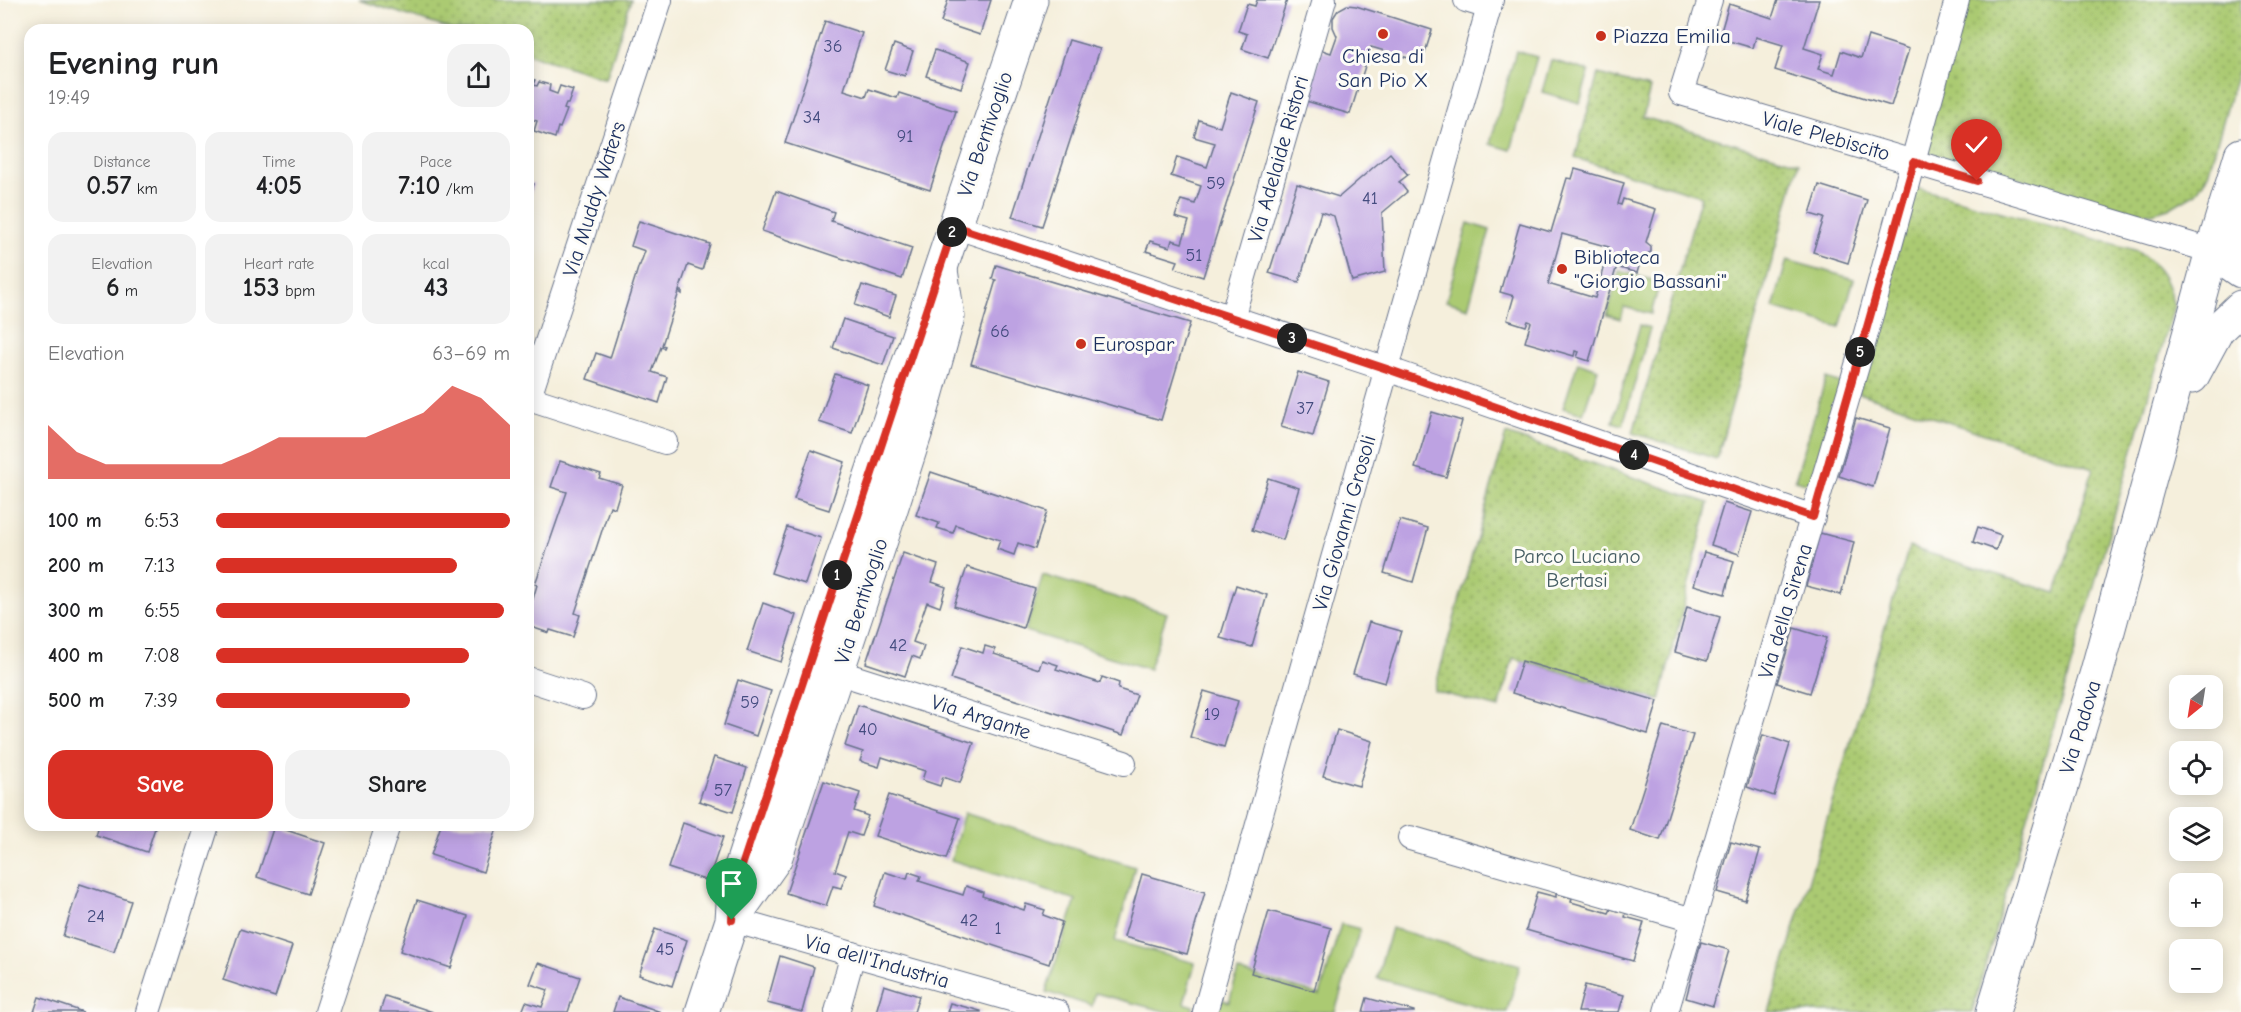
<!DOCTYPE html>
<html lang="en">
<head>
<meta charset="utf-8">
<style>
  :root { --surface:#fff; --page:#f2f2f2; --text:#202124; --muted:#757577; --accent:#d93025 }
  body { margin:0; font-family:"Comic Neue",sans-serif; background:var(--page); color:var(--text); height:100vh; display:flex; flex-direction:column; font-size:22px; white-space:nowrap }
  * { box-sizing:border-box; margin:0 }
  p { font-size:20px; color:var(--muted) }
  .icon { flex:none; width:33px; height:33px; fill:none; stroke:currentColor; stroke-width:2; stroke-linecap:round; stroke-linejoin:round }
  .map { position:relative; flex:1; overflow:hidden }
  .details { position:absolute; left:24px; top:24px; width:510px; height:807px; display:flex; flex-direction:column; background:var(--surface); border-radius:18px; box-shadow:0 3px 15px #0003 }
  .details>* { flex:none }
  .needle { width:39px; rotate:210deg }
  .tools { position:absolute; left:2169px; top:675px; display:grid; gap:12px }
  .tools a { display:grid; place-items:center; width:54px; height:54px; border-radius:12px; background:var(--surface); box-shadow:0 3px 15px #0003; font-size:30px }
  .pin { position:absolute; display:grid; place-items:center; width:51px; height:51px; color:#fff; margin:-62px -26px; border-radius:50% 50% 50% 0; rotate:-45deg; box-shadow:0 0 6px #0007 }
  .pin .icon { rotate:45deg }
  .km { position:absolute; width:30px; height:30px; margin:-15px; border-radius:50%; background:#222; color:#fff; font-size:16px; line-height:30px; text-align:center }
  .round { display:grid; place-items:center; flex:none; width:63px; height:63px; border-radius:18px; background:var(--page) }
  .head { display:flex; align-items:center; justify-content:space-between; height:102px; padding:0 24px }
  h1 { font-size:33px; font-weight:700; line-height:45px }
  .figures { display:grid; grid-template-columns:repeat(3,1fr); gap:9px; height:102px; padding:6px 24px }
  .figures div { display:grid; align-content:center; border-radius:15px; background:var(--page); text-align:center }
  .figures b { font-size:26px; font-weight:700 }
  .figures small { font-size:16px; font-weight:400 }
  .figures p { font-size:16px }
  .chart { height:168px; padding:12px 24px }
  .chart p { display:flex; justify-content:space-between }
  .chart svg { width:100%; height:108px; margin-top:6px; fill:var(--accent); opacity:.7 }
  .cta { display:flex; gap:12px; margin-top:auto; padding:12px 24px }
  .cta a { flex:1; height:69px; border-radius:18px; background:var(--accent); color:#fff; font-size:24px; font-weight:700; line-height:69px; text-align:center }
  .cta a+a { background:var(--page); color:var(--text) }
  ul { padding:0 24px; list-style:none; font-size:20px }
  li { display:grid; grid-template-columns:96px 72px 1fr; align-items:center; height:45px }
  li i { height:15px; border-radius:8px; background:var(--accent) }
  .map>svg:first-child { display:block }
</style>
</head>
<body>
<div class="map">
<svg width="2241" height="1012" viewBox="0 0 2241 1012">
  <defs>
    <pattern id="park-dots" width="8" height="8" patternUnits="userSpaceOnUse" patternTransform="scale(1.5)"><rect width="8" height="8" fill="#abca72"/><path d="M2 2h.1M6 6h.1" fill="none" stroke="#8aa461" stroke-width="1.8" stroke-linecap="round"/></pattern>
  </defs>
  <rect width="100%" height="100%" fill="#fdfcf7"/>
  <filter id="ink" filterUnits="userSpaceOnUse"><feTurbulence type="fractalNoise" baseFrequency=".0167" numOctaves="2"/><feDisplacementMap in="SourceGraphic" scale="12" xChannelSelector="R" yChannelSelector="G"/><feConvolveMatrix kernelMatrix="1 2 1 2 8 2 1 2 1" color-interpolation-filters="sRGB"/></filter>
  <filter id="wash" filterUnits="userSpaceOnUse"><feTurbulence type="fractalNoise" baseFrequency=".008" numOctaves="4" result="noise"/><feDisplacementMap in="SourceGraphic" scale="24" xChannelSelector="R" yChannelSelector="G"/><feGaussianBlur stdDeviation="1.35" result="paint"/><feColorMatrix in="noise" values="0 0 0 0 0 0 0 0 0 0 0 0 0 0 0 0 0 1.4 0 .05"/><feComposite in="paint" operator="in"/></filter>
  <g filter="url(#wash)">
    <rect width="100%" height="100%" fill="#f5efdc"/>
    <g fill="#abca72" stroke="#637c68" stroke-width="1.5">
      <path d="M 1516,51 L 1537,57 L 1511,150 L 1490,144 Z"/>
      <path d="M 1551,60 L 1589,71 L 1580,103 L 1542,92 Z"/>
      <path d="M 1468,223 L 1490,230 L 1468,308 L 1446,301 Z"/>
      <path d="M 1787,260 L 1854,279 L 1840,327 L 1773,308 Z"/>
      <path d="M 1619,271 L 1660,282 L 1651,314 L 1624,307 L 1621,319 L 1607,315 Z"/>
      <path d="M 1640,325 L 1650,328 L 1623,425 L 1613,422 Z"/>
      <path d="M 1578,362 L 1598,369 L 1583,414 L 1563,408 Z"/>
      <path d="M 1826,378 L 1844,384 L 1813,485 L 1795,480 Z"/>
      <path d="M 1043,575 L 1167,613 L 1149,669 L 1025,631 Z"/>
      <path d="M 964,813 L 1135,867 L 1115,941 L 1195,963 L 1184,1003 L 1194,1006 L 1192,1012 L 1167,1012 L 1095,993 L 1092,1006 L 1046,992 L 1076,900 L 951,860 Z"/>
      <path d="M 1341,924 L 1360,929 L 1335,1012 L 1218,1012 L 1221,999 L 1229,1002 L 1238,971 L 1320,995 Z"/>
      <path d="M 1391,928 L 1520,965 L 1507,1012 L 1498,1012 L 1377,978 Z"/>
    </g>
    <g fill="url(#park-dots)" stroke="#637c68" stroke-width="1.5">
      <path d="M 359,0 L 631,0 L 606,79 L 528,54 L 528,30 L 453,30 Z"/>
      <path d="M 1965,0 L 2241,0 L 2241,59 L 2208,174 L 2196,193 L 2172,207 L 2152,213 L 2130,211 L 1922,151 Z"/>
      <path d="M 1598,74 L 1650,88 L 1643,117 L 1799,163 L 1717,459 L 1633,433 L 1701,196 L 1575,158 Z"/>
      <path d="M 1915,187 L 2138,251 C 2162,269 2166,277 2174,306 L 1972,1012 L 1769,1012 L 1909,547 L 2056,593 L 2093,469 L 1858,393 Z"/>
      <path d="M 1506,434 L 1709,503 L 1660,700 L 1513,658 L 1499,708 L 1434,691 Z"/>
    </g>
    <g id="blocks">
      <g fill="#bda2e2" fill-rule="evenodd">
        <path d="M 948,0 L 991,0 L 980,35 L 941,22 Z"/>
        <path d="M 1257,0 L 1287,0 L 1268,58 L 1242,49 L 1247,34 L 1238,31 L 1247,4 L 1255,6 Z"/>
        <path d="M 1778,0 L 1819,0 L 1804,48 L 1823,54 L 1818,69 L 1834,74 L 1841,51 L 1861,58 L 1868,36 L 1909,49 L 1891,106 L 1775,70 L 1783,45 L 1756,37 L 1753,48 L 1719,38 L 1729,4 L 1772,18 Z"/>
        <path d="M 1347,5 L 1356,6 L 1432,30 L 1422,62 L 1371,47 L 1350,114 L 1306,101 L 1322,50 L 1331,53 L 1337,36 L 1333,27 L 1333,18 L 1338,10 Z"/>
        <path d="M 825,21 L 862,33 L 844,90 L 866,97 L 869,89 L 897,98 L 899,93 L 956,111 L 930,190 L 785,143 Z"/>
        <path d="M 1069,40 L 1100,49 L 1042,226 L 1012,217 Z"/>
        <path d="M 894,44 L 913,51 L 905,76 L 885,70 Z"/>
        <path d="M 935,50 L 970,62 L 961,88 L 926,76 Z"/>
        <path d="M 528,78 L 535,80 L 533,85 L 537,86 L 539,82 L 550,85 L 549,91 L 557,94 L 560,86 L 573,90 L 568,104 L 566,104 L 564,109 L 567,110 L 560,128 L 558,127 L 555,138 L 534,131 L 537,121 L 528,118 Z"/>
        <path d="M 1231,92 L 1259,102 L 1203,277 L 1175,268 L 1178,261 L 1146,251 L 1150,241 L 1170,247 L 1172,240 L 1182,243 L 1189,221 L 1175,217 L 1181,200 L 1195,204 L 1201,186 L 1171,176 L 1177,157 L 1207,167 L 1215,143 L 1194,137 L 1199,120 L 1220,127 Z"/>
        <path d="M 1390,153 L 1408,175 L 1399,182 L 1407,192 L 1382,213 L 1385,272 L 1352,281 L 1334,216 L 1321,212 L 1299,282 L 1269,273 L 1297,184 L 1339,197 Z"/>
        <path d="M 1575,169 L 1624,183 L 1618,204 L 1621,205 L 1623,199 L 1656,209 L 1646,242 L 1651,246 L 1651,252 L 1642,256 L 1637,273 L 1620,268 L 1622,263 L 1618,262 L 1589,361 L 1577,357 L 1579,352 L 1575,351 L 1574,356 L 1525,342 L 1531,322 L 1528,321 L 1526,326 L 1507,320 L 1514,296 L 1500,292 L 1520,223 L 1551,232 L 1567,178 L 1572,179 ZM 1562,234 L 1609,247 L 1595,298 L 1548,284 Z"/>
        <path d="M 528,182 L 534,184 L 528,200 Z"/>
        <path d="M 1819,185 L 1867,200 L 1848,263 L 1813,252 L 1824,218 L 1810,214 Z"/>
        <path d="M 776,191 L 834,212 L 831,221 L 912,248 L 902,279 L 762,231 Z"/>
        <path d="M 639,221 L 710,244 L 702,270 L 688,265 L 679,291 L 682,291 L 682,294 L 679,292 L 662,345 L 665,346 L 664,348 L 661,347 L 652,372 L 667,377 L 659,403 L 587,379 L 596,353 L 610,358 L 639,265 L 640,265 L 645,251 L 631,246 Z"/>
        <path d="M 996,265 L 1190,323 L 1161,420 L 971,364 L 996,280 L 992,279 Z"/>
        <path d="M 862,285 L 896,296 L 889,317 L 855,305 Z"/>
        <path d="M 843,319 L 893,336 L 883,365 L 833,348 Z"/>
        <path d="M 1298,372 L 1329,382 L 1313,436 L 1281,427 Z"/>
        <path d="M 835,374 L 868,385 L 852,433 L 819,422 Z"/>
        <path d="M 1432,412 L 1462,421 L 1446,477 L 1415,468 Z"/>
        <path d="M 1856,418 L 1890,428 L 1873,487 L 1839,476 Z"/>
        <path d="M 811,450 L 845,462 L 829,510 L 794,499 Z"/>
        <path d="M 560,461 L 601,474 L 599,478 L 622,485 L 615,508 L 610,506 L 575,613 L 580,615 L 573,637 L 550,630 L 549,633 L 528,626 L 528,598 L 533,599 L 537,585 L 535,584 L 567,492 L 551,487 Z"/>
        <path d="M 931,472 L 1047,511 L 1035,549 L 1018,543 L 1014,555 L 997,549 L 1000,540 L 956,525 L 953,533 L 937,528 L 939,523 L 916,515 Z"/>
        <path d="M 1268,478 L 1299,488 L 1283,540 L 1252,530 Z"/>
        <path d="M 1724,503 L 1752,512 L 1739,554 L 1711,545 Z"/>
        <path d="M 1400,520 L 1428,528 L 1413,582 L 1384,573 Z"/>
        <path d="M 787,527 L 821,538 L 805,584 L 771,573 Z"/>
        <path d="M 1978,527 L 2001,535 L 1996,550 L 1973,542 Z"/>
        <path d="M 1820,533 L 1854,542 L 1841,595 L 1806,586 Z"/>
        <path d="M 1704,552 L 1734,561 L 1725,594 L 1694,585 Z"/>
        <path d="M 903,553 L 938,565 L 932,582 L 946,587 L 940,607 L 927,602 L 913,642 L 924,646 L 920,659 L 912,656 L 905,676 L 866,663 Z"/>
        <path d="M 967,567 L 1035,589 L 1023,628 L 954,606 Z"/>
        <path d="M 1236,585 L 1267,595 L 1252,647 L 1220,638 Z"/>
        <path d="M 763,603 L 796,615 L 781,662 L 747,651 Z"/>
        <path d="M 1687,607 L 1720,617 L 1707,661 L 1675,652 Z"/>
        <path d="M 1369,622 L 1401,631 L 1385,683 L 1353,674 Z"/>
        <path d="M 1794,628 L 1827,638 L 1810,693 L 1777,683 Z"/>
        <path d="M 962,646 L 983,653 L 985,646 L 995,649 L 994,654 L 1039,669 L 1042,660 L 1058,665 L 1056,669 L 1100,683 L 1102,677 L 1119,683 L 1118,689 L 1137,695 L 1123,735 L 951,679 Z"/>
        <path d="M 1522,661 L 1658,701 L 1648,734 L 1512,693 Z"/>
        <path d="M 738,680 L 771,691 L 756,736 L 724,725 Z"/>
        <path d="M 1204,691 L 1238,701 L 1224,747 L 1190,737 Z"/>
        <path d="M 858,705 L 974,743 L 960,783 L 943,777 L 940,786 L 922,780 L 925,771 L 882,757 L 879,767 L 860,761 L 863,752 L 845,746 Z"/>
        <path d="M 1663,726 L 1693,735 L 1660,840 L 1630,830 Z"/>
        <path d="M 1337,730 L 1372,741 L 1359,786 L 1323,776 Z"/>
        <path d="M 1763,735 L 1790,744 L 1774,796 L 1747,787 Z"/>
        <path d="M 714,757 L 747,768 L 733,812 L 699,801 Z"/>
        <path d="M 824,781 L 860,793 L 854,811 L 868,816 L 861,836 L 848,832 L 835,871 L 846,875 L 841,888 L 833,886 L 826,906 L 786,893 Z"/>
        <path d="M 889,795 L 960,818 L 946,859 L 875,836 Z"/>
        <path d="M 683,823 L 723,837 L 708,881 L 668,868 Z"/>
        <path d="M 99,825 L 156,825 L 147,852 L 96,835 Z"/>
        <path d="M 441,825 L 498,825 L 483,872 L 431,855 Z"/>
        <path d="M 274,826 L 325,843 L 308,894 L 257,877 Z"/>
        <path d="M 1731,842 L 1760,850 L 1745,900 L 1717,892 Z"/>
        <path d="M 885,872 L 907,879 L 909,872 L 921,876 L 919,881 L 963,895 L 966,886 L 983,892 L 982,896 L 1024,910 L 1026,904 L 1045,910 L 1043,915 L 1062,922 L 1049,964 L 874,906 Z"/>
        <path d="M 1142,874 L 1205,892 L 1187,954 L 1124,937 Z"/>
        <path d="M 80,884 L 131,901 L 114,952 L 63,936 Z"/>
        <path d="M 1537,892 L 1556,897 L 1556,894 L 1572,898 L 1571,902 L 1609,913 L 1611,909 L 1626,913 L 1625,917 L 1644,922 L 1633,961 L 1526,930 Z"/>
        <path d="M 417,900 L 468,916 L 451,968 L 400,951 Z"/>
        <path d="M 1269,911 L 1331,928 L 1314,991 L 1251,973 Z"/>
        <path d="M 240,929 L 292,946 L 275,997 L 223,980 Z"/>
        <path d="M 655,929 L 687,940 L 672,986 L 639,975 Z"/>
        <path d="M 1701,942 L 1729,950 L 1713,1006 L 1686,998 Z"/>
        <path d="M 780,956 L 814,967 L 802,1012 L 767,1003 Z"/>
        <path d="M 538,963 L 580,977 L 568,1012 L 522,1012 L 526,1002 L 542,1007 L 548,990 L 530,984 Z"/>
        <path d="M 884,985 L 919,996 L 914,1012 L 876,1012 Z"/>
        <path d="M 1585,985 L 1624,995 L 1619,1012 L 1578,1012 Z"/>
        <path d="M 385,996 L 433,1012 L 380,1012 Z"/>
        <path d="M 39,997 L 83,1012 L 34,1012 Z"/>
        <path d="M 618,997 L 661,1012 L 613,1012 Z"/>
        <path d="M 1367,998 L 1414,1011 L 1414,1012 L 1363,1012 Z"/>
        <path d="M 950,1003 L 981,1011 L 981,1012 L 947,1012 Z"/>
      </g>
    </g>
  </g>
  <g filter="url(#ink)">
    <use href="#blocks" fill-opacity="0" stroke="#67728a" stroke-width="1.5"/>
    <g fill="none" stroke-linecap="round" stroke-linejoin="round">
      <g stroke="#67728a" stroke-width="26">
        <g id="street">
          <path d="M 1466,0 L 1489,7"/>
          <path d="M 1710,0 L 1681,93 L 2212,251"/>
          <path d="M 954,226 L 1387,369 L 1813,517"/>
          <path d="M 1232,318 L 1324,0"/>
          <path d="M 529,398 L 665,442"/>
          <path d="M 528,400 L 660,0"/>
          <path d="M 837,672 L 1124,763"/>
          <path d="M 528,679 L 583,697"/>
          <path d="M 1410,838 L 1693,920"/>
          <path d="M 732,920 L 1057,1012"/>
          <path d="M 148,1012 L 207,825"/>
          <path d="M 327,1012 L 388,825"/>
          <path d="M 837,1012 L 853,954"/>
          <path d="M 1205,1012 L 1491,0"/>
          <path d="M 1666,1012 L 1859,359 L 1957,0"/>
        </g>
      </g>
      <g stroke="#67728a" stroke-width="35">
        <g id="secondary">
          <path d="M 2212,251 L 2241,155"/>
          <path d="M 736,914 L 775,859 L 882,537 L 916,431 L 948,317 L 941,270"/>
          <path d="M 702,1012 L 732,920 L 734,889 L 789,719 L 1031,0"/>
        </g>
      </g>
      <g stroke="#67728a" stroke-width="35">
        <g id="primary">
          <path d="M 2212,251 L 2241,228"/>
          <path d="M 2212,251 L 2241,271"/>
          <path d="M 2192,377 L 2218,329 L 2241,307"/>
          <path d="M 1993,1012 L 2096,675 L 2212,251"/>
        </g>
      </g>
      <use href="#street" stroke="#fff" stroke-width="24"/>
      <use href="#secondary" stroke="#fff" stroke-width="33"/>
      <use href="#primary" stroke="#fff" stroke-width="33"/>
    </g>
  </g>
  <g fill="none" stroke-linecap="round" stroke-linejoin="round" filter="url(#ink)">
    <g stroke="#fff" stroke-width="12">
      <path id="route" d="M 732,920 L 734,890 L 954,226 L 1387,369 L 1813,517 L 1914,162 L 1977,181"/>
    </g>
    <use href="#route" stroke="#d93025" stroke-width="8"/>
  </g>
  <g fill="#c8321e" stroke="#fdfcf7" stroke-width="2">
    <circle cx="1383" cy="34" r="6"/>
    <circle cx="1601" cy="36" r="6"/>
    <circle cx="1562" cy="269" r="6"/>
    <circle cx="1081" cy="344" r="6"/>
  </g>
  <g text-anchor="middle" stroke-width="6" stroke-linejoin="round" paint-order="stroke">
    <g font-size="18" fill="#444c7f">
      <text x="833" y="52">36</text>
      <text x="812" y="123">34</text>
      <text x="905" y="142">91</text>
      <text x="1216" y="189">59</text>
      <text x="1370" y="204">41</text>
      <text x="1194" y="261">51</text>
      <text x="1000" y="337">66</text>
      <text x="1305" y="414">37</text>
      <text x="898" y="651">42</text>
      <text x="750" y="708">59</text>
      <text x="1212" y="720">19</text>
      <text x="868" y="735">40</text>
      <text x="723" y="796">57</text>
      <text x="96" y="922">24</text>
      <text x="969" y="926">42</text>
      <text x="998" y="934">1</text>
      <text x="665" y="955">45</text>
    </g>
    <g font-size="21" fill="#1b2f5e" stroke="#fdfcf7" text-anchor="start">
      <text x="1613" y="43">Piazza Emilia</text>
      <text x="1383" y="63" text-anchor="middle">Chiesa di<tspan x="1383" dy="24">San Pio X</tspan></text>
      <text x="1574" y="264">Biblioteca<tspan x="1574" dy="24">"Giorgio Bassani"</tspan></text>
      <text x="1093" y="351">Eurospar</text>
    </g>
    <g font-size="21" fill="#1b2f5e" stroke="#fdfcf7">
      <text transform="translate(985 134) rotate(-71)" y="7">Via Bentivoglio</text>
      <text transform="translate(1826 136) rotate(16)" y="7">Viale Plebiscito</text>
      <text transform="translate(1278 159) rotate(-74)" y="7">Via Adelaide Ristori</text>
      <text transform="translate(594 199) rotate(-72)" y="7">Via Muddy Waters</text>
      <text transform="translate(1344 523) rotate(-74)" y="7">Via Giovanni Grosoli</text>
      <text transform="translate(861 601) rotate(-72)" y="7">Via Bentivoglio</text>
      <text transform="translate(1785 611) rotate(-73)" y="7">Via della Sirena</text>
      <text transform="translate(981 717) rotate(18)" y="7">Via Argante</text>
      <text transform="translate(2080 727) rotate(-73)" y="7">Via Padova</text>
      <text transform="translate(877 961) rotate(16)" y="7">Via dell'Industria</text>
    </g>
    <g font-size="21" fill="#465e64" stroke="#fdfcf7">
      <text x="1577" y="563">Parco Luciano<tspan x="1577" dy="24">Bertasi</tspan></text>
    </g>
  </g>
</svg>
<div class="tools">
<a><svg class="needle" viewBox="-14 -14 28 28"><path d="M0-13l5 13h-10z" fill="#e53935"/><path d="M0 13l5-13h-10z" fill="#757577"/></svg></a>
<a><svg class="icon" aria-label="locate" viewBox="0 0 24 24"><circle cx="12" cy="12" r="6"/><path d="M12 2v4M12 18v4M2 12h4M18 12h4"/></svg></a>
<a><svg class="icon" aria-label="layers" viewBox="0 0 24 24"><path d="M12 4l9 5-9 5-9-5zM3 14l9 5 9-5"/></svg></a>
<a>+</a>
<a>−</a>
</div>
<div class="pin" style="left:732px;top:920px;background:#1e9e55"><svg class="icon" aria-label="arrive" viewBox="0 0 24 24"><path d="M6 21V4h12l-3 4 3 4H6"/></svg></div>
<div class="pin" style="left:1977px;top:181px;background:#d93025"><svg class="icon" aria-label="check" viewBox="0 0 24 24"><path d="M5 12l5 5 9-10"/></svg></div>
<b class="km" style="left:837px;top:575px">1</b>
<b class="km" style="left:952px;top:232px">2</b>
<b class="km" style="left:1292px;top:338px">3</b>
<b class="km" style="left:1634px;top:455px">4</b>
<b class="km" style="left:1860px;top:352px">5</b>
<section class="details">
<div class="head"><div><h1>Evening run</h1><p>19:49</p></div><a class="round"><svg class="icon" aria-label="share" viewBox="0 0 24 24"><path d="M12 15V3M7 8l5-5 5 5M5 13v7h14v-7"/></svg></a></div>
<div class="figures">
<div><p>Distance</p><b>0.57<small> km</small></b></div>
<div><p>Time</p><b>4:05</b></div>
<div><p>Pace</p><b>7:10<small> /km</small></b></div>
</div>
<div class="figures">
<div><p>Elevation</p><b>6<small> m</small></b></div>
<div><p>Heart rate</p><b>153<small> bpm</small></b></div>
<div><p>kcal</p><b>43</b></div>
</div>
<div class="chart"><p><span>Elevation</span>63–69 m</p>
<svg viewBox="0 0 160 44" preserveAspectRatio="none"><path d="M0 44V22L10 33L20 38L30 38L40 38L50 38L60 38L70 33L80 27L90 27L100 27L110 27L120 22L130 17L140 6L150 11L160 22V44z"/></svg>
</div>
<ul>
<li><b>100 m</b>6:53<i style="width:100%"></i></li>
<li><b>200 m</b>7:13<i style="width:82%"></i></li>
<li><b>300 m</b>6:55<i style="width:98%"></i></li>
<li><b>400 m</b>7:08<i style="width:86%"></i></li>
<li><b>500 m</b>7:39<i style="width:66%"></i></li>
</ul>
<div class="cta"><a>Save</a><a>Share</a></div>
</section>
</div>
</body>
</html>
